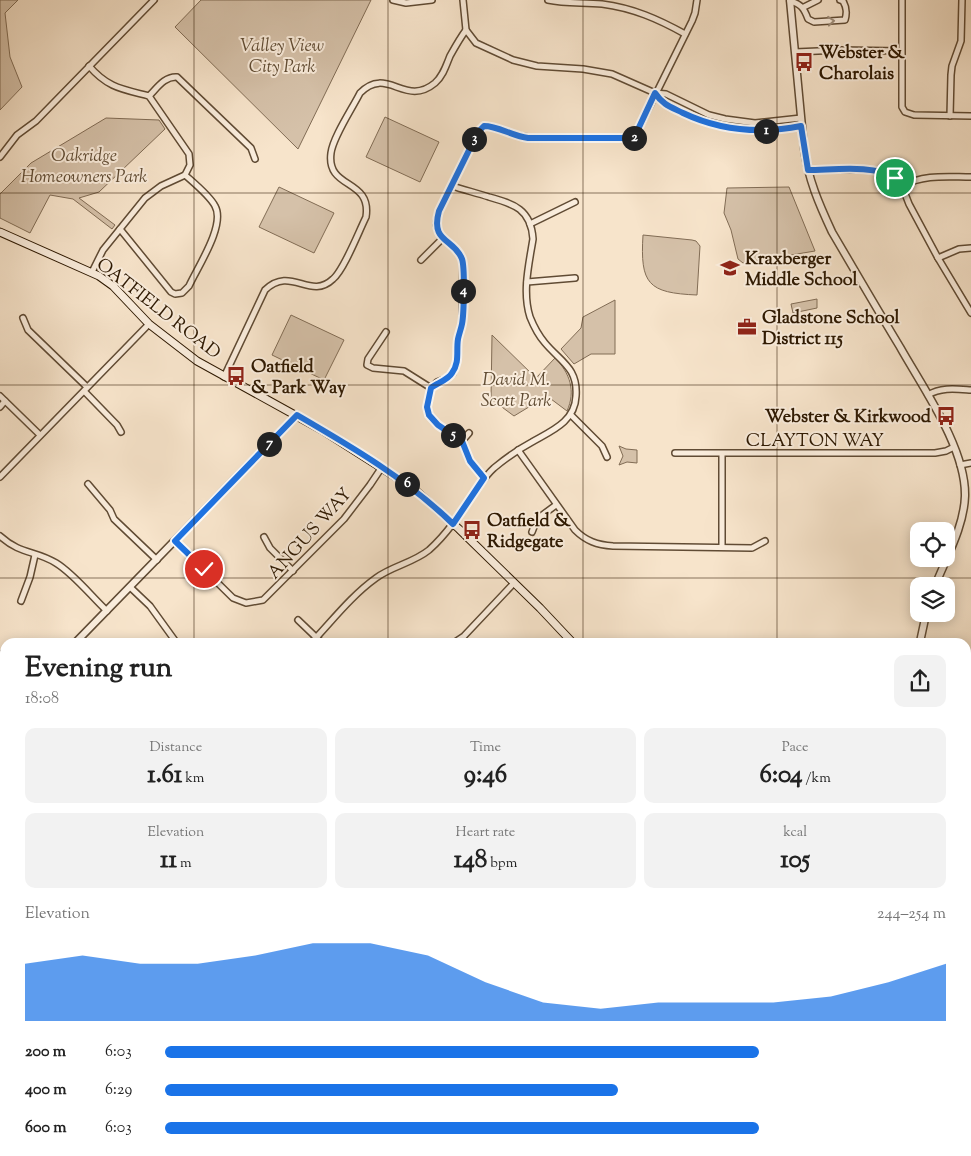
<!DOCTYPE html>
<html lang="en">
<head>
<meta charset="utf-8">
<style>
  :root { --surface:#fff; --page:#f2f2f2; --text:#222; --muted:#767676; --accent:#1a73e8 }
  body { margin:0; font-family:"Sorts Mill Goudy",serif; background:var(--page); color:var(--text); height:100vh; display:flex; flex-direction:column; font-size:19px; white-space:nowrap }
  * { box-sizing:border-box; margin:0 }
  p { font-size:16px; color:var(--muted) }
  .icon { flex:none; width:28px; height:28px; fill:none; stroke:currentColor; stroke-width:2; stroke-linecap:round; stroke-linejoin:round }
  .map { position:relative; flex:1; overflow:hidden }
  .panel { position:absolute; left:0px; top:638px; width:971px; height:519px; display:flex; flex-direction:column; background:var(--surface); border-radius:15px 15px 0 0; box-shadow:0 2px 12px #0003 }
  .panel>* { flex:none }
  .buttons { position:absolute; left:910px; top:522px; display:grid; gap:10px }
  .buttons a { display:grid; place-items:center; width:45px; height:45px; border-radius:10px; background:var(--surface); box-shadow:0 2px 12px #0003; font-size:25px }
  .pin { position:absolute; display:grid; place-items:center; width:42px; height:42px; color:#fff; margin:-21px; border:2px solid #fff; border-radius:50%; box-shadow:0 1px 5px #0007 }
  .km { position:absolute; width:25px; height:25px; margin:-12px; border-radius:50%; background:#222; color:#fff; font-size:14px; line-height:25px; text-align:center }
  .round { display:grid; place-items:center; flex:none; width:52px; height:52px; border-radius:10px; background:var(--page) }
  .overview { display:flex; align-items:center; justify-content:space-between; height:85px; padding:0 25px }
  h1 { font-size:28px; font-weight:800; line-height:38px }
  .metrics { display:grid; grid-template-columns:repeat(3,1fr); gap:8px; height:85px; padding:5px 25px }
  .metrics div { display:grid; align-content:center; border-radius:10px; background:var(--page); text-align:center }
  .metrics b { font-size:25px; font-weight:800 }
  .metrics small { font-size:14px; font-weight:400 }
  .metrics p { font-size:14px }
  .chart { height:140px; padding:10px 25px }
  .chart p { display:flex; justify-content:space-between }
  .chart svg { width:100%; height:90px; margin-top:5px; fill:var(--accent); opacity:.7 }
  ul { padding:0 25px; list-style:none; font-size:16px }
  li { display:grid; grid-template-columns:80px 60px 1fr; align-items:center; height:38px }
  li i { height:12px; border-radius:6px; background:var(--accent) }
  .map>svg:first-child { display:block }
</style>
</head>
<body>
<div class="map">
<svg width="971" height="1156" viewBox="0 0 971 1156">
  <rect width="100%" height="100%" fill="#f7e4cb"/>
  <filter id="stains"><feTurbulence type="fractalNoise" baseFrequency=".004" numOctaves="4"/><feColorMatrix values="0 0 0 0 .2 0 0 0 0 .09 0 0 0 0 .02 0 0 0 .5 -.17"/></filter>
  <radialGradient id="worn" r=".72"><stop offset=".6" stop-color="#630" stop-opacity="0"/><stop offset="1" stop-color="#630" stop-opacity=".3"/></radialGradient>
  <g fill="#d5c1a9" stroke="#816c55">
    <path d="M 0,0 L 18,0 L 5,13 L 10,57 L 22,87 L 0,110 Z"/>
    <path d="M 201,0 L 371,0 L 298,149 L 175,27 Z"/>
    <path d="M 385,117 L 439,142 L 420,182 L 366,157 Z"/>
    <path d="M 106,118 L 159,120 L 165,129 L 99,192 L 79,198 L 115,225 L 112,229 L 73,199 L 50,195 L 30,233 L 0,218 L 0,194 L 31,163 Z"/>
    <path d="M 279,187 L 334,213 L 314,253 L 259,227 Z"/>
    <path d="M 789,187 L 815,251 L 743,263 L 738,259 L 731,230 L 724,213 L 727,188 Z"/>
    <path d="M 643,235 L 692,240 L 696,241 L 700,246 L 697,295 C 648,293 640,284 643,235 Z"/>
    <path d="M 817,299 L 817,308 L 793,313 L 791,304 Z"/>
    <path d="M 615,300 L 615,354 L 591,354 L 574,364 L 561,349 L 581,328 L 583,317 Z"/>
    <path d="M 291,315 L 344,340 L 324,380 L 272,355 Z"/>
    <path d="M 492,335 L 536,378 L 555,358 C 570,373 576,391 567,411 L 547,396 L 514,416 L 491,399 Z"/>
    <path d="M 619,446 L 626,449 L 637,450 L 637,463 L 627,462 L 619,465 L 623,456 Z"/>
    <path d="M 38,1151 L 87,1151 L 89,1156 L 40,1156 Z"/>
  </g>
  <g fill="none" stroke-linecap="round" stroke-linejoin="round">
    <g stroke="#604b34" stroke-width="8">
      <g id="minor">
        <path d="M 393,0 L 406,3 L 432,0"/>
        <path d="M 463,0 L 466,30 L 476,43 L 513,60 L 537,66 L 583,69 L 612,74 L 655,93 L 666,94 L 709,115 L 725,119 L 755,123 L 801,118"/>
        <path d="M 548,0 C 566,4 584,2 602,4 C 633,8 658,19 685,34"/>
        <path d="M 902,0 L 902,107 L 905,112 L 914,115 L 971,116"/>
        <path d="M 790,1 C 801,4 804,8 808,19 L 814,22 L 845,20 C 847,13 847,8 843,1 L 840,0"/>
        <path d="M 804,7 L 818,0"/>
        <path d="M 795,52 L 841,50 L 901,51"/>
        <path d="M 89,66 C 108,88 122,89 149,96 L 189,154 L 190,165 L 185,175 L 161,186 L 145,198 L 103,250 L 92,272"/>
        <path d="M 655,93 C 663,105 671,107 683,113 C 721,131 760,134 801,126"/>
        <path d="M 149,96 C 157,88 165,76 177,77 L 251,148 L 255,159"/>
        <path d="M 950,116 L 951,75 L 952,66 L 961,41 L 962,0"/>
        <path d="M 0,157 L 17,135 L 36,121 L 154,0"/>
        <path d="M 808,170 L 872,170 L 885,172 L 895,178 L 902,186 L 909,204 L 938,258 L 971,313"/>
        <path d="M 902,186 C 924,174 947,177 971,177"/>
        <path d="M 530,224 L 575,202"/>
        <path d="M 120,229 L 171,292 L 175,294 L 182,293 L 189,286 C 197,268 226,225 215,206 C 210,196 194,183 185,175"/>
        <path d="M 938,258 L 959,249 L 971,248"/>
        <path d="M 421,260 L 442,239"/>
        <path d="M 527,282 L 575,278"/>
        <path d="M 23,318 L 28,330 L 87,387"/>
        <path d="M 386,332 L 368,359 L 367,365 L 373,368 L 404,371 L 431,388"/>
        <path d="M 224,377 L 265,290 C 291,265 310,301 333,279 C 344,270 359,231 366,217 C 372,178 326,190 331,153 C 333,137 352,109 360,93 C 387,65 405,108 435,83 C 443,76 446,66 450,56 C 455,47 460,38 466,30"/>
        <path d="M 84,391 L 117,425 L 121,432"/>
        <path d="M 928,395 C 941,387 956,389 971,390"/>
        <path d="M 0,396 L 40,435"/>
        <path d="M 0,407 L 5,401"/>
        <path d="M 571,415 L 602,446 L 607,457"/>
        <path d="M 462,441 L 469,433"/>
        <path d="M 518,450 L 575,530 C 586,541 597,545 613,546 L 752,548 L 765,541"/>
        <path d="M 675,453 L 935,453 L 946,451 L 954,447"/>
        <path d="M 960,465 L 971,463"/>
        <path d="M 0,477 L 149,324"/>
        <path d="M 484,478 L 470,461 L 462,441 L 438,425 L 429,415 L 427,407 L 431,388 L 437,382 L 445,379 L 453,373 L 457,360 L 458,339 L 462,323 L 463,261 L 457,251 L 440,235 L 436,224 L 439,211 L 478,132 L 484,126 C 497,126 512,136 528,137 L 634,138 L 692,21 L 695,13 L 697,0"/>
        <path d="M 88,484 L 110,510 L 114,519 L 157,560"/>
        <path d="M 532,532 L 537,519 L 556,505"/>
        <path d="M 0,536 C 21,555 35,550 56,563 C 74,574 91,596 107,611"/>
        <path d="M 264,537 L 270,548 L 293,571"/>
        <path d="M 175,541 L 233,598 L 246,603 L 263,600 L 344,519 L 370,485 L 382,467"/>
        <path d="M 722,547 L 722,454"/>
        <path d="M 130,587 L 150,606 L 176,642"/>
        <path d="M 21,601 L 30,577 L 35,555"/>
        <path d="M 298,620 L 321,642"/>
        <path d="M 312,642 C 332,621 351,596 376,578 C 392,566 413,563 429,550 C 447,534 460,514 473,494 C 480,485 485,476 494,468 C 506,458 519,449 532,442 C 551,431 575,422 576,396 C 578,368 561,362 545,343 C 539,336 534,327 530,317 C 522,292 529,264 533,239 C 531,209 514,204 489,197 C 477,193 464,190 452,186"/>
        <path d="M 455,642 L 464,636 L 514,583"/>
        <path d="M 0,654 L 5,659"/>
        <path d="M 0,889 L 5,892"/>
        <path d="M 0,915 L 5,910"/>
        <path d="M 474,1151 L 476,1156"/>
        <path d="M 575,1151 L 578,1156"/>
        <path d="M 651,1151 L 654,1156"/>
        <path d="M 784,1151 L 786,1156"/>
        <path d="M 215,1154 L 221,1151"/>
      </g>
    </g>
    <g stroke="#604b34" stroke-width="9">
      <g id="tertiary">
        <path d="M 790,0 L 804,148 C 808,179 819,204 832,232 C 855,271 877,309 900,347 C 923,388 966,448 965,496 C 964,527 946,558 935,586"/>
        <path d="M 76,642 L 297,415"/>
        <path d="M 920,642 L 926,614"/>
        <path d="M 966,712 L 971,709"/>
        <path d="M 0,720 L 5,715"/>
        <path d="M 662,1156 L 672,1151"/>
        <path d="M 816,1156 L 825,1151"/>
      </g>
    </g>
    <g stroke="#2d1801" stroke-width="9">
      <g id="secondary">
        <path d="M 0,232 L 99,276 L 113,286 L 149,324 L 197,361 L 322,430 L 413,488 L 459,529 L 540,608 L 572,642"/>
        <path d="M 889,1151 L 891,1156"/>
      </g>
    </g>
    <use href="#minor" stroke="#faeddd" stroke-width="5"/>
    <use href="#tertiary" stroke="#faeddd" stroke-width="6"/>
    <use href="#secondary" stroke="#faeddd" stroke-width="7"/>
  </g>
  <defs><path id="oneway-chevron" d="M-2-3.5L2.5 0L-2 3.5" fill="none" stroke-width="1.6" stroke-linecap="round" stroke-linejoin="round" transform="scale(1.25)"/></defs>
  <use stroke="#9e8d7a" href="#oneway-chevron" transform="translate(831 21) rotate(-5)"/>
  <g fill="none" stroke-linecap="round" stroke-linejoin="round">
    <g stroke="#fff" stroke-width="10">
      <path id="route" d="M 204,569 L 175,541 L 297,415 C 352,447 407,479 453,524 L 484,478 L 470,461 L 462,441 L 438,425 L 429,415 L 427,407 L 431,388 C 437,383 448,380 452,373 C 460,362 456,351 458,339 C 459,334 461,329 462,324 C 464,314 465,268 462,259 C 454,238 430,243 439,211 L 478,132 L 484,126 C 498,126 512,136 528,138 L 634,138 L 655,93 C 663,105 671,107 683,113 C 721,131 760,134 801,126 L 808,170 C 833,170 874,164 895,178"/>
    </g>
    <use href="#route" stroke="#1a73e8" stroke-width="6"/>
  </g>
  <path fill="none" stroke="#2d1801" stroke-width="1" stroke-opacity="0.55" d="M 194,0 L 194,642M 388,0 L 388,642M 583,0 L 583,642M 777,0 L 777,642M 0,193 L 971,193M 0,385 L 971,385M 0,578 L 971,578M 0,771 L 5,771M 966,771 L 971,771M 0,963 L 5,963M 966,963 L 971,963M 194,1151 L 194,1156M 388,1151 L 388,1156M 583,1151 L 583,1156M 777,1151 L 777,1156"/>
  <defs>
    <g id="bus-bare" transform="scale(1.5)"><path d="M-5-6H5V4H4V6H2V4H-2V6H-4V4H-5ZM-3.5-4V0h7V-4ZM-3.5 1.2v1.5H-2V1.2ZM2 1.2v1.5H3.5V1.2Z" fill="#8f2418" stroke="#faeddd" stroke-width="2.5" paint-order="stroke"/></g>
    <g id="school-bare" transform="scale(1.5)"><path d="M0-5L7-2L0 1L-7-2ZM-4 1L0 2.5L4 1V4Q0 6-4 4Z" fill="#8f2418" stroke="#faeddd" stroke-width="2.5" paint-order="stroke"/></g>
    <g id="office-bare" transform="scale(1.5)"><path d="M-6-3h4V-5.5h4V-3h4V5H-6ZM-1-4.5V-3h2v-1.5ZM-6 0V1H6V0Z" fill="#8f2418" stroke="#faeddd" stroke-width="2.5" paint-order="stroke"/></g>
  </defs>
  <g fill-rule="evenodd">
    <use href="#bus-bare" x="804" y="62"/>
    <use href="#school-bare" x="730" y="268"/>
    <use href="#office-bare" x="747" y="327"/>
    <use href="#bus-bare" x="236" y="376"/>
    <use href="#bus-bare" x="946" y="416"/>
    <use href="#bus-bare" x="472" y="530"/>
  </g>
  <g text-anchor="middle" stroke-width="4" stroke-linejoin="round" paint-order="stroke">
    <g font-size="18" font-style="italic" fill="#5f4b33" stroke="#faeddd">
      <text x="282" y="51">Valley View<tspan x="282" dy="21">City Park</tspan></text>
      <text x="84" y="161">Oakridge<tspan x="84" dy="21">Homeowners Park</tspan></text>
      <text x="516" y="385">David M.<tspan x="516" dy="21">Scott Park</tspan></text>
    </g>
    <g font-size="18" font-weight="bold" fill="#2d1801" stroke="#faeddd" text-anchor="start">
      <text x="819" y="58">Webster &amp;<tspan x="819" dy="21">Charolais</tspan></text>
      <text x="745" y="264">Kraxberger<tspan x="745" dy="21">Middle School</tspan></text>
      <text x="762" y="323">Gladstone School<tspan x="762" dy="21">District 115</tspan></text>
      <text x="251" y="372">Oatfield<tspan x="251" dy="21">&amp; Park Way</tspan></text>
      <text x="931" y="422" text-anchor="end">Webster &amp; Kirkwood</text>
      <text x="487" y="526">Oatfield &amp;<tspan x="487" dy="21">Ridgegate</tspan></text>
    </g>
    <g font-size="18" fill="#2d1801" stroke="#faeddd">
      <text transform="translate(159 308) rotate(38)" y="6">OATFIELD ROAD</text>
      <text x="815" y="446">CLAYTON WAY</text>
      <text transform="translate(309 533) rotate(-48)" y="6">ANGUS WAY</text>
    </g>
  </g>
  <rect width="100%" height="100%" filter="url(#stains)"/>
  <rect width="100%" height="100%" fill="url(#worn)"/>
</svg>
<div class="buttons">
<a><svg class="icon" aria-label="locate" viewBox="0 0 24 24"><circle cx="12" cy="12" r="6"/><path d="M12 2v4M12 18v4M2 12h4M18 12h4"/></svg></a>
<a><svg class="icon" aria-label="layers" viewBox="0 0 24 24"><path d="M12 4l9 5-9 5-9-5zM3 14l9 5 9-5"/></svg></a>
</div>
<div class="pin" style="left:895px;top:178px;background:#1e9e55"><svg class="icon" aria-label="arrive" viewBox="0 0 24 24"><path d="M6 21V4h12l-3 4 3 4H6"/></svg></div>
<div class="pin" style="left:204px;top:569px;background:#d93025"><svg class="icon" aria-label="check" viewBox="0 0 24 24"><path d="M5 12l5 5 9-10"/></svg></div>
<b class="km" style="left:766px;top:131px">1</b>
<b class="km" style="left:634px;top:138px">2</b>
<b class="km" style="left:474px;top:139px">3</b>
<b class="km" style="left:463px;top:291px">4</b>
<b class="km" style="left:453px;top:435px">5</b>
<b class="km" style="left:407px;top:484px">6</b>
<b class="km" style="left:269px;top:444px">7</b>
<section class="panel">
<div class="overview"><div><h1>Evening run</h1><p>18:08</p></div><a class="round"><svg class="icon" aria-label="share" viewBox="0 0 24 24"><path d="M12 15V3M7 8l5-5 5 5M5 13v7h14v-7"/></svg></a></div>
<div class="metrics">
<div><p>Distance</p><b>1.61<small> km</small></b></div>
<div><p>Time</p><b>9:46</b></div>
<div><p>Pace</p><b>6:04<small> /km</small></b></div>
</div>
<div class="metrics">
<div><p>Elevation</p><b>11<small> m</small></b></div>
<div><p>Heart rate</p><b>148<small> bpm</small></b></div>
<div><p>kcal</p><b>105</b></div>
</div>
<div class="chart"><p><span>Elevation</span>244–254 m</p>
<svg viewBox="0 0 160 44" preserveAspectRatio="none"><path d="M0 44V16L10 12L20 16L30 16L40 12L50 6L60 6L70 12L80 25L90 35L100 38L110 35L120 35L130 35L140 32L150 25L160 16V44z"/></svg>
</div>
<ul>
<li><b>200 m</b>6:03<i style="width:76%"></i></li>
<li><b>400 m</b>6:29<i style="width:58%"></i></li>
<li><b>600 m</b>6:03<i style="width:76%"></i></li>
</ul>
</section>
</div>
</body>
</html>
